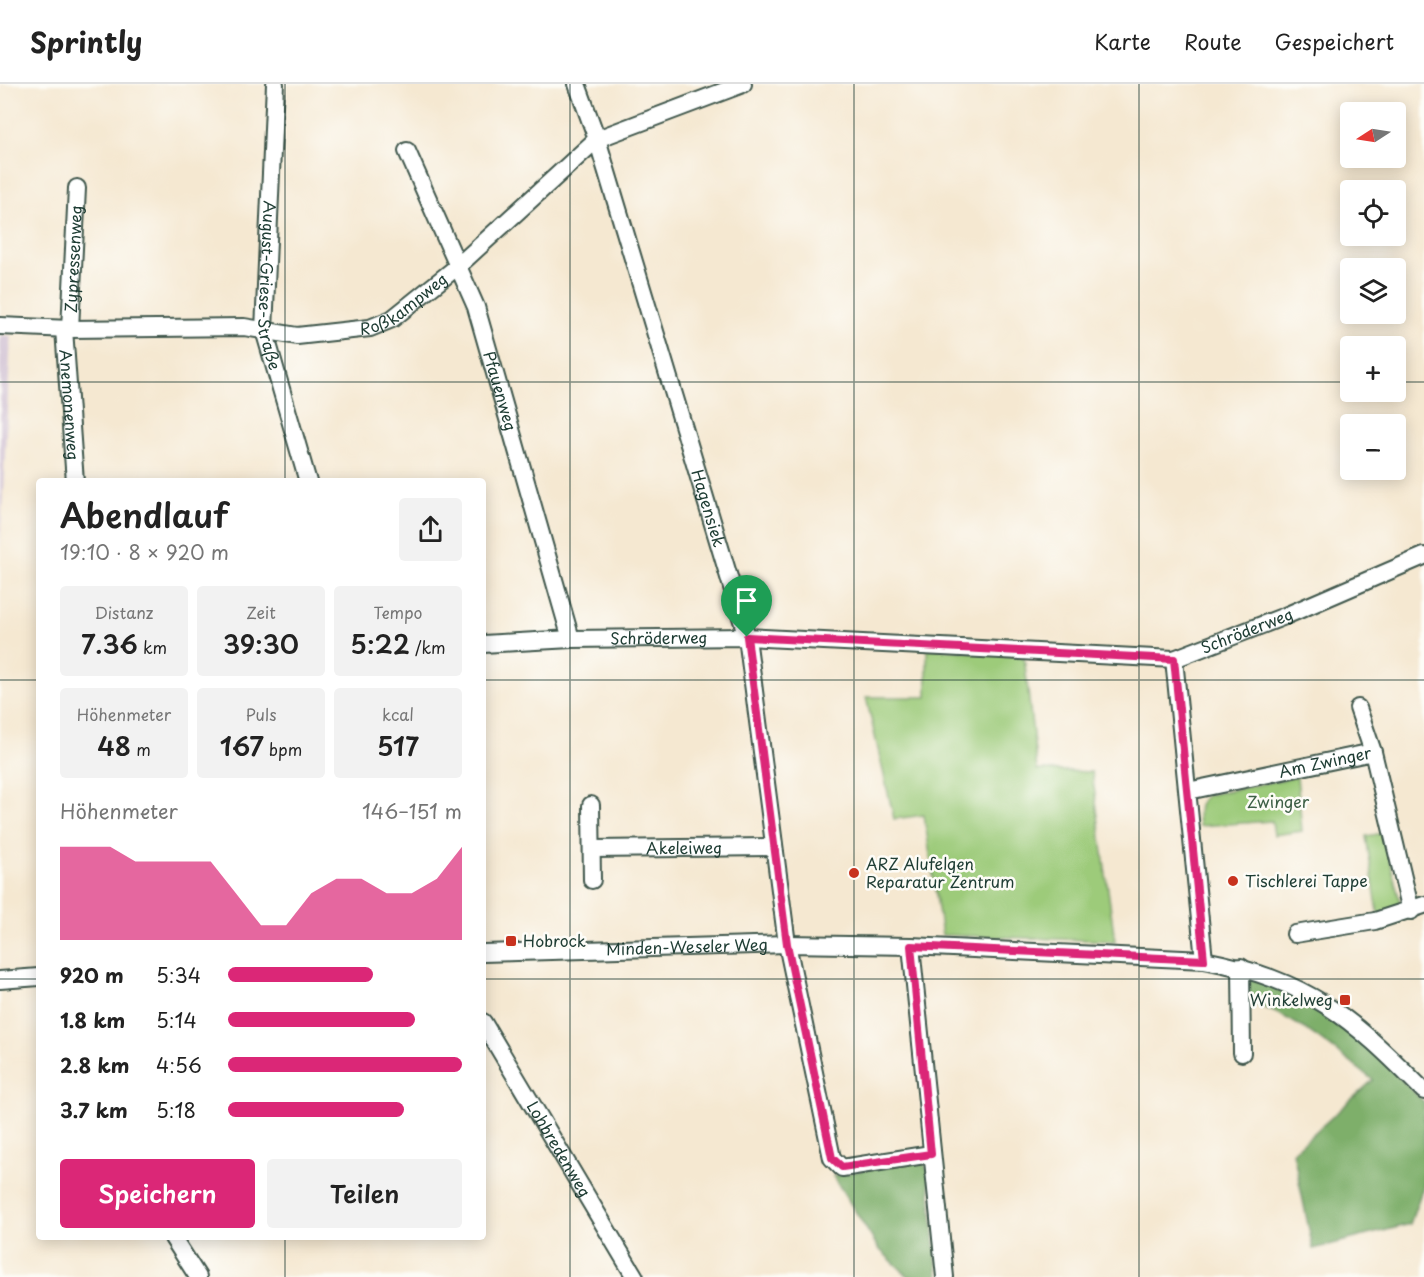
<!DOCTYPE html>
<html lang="de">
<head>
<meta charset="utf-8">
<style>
  :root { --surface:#fff; --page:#f2f2f2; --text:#222; --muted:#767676; --line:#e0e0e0; --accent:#db2777 }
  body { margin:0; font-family:"Playpen Sans",sans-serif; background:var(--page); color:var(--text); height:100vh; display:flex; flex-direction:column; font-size:22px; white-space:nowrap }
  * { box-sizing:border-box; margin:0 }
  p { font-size:20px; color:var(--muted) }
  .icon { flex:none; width:33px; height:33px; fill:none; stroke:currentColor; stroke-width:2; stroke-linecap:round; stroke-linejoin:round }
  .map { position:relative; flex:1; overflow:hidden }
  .details { position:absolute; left:36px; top:394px; width:450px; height:762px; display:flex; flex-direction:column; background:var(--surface); border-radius:6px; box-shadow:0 3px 15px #0003 }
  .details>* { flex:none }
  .needle { width:39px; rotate:258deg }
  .buttons { position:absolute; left:1340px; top:18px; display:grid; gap:12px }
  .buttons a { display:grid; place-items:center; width:66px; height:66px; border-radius:6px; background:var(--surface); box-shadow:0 3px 15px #0003; font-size:30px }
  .pin { position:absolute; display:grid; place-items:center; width:51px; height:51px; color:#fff; margin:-62px -26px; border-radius:50% 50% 50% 0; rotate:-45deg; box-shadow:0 0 6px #0007 }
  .pin .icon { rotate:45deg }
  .round { display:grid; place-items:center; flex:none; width:63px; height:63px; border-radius:6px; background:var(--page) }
  .headline { display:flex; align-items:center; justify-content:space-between; height:102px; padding:0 24px }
  h1 { font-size:33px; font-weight:600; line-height:45px }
  .metrics { display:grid; grid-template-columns:repeat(3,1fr); gap:9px; height:102px; padding:6px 24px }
  .metrics div { display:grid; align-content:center; border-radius:6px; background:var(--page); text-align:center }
  .metrics b { font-size:26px; font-weight:600 }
  .metrics small { font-size:16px; font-weight:400 }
  .metrics p { font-size:16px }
  .chart { height:168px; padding:12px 24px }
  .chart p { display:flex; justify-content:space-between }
  .chart svg { width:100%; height:108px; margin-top:6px; fill:var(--accent); opacity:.7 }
  .cta { display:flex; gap:12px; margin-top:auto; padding:12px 24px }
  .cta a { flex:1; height:69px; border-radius:6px; background:var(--accent); color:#fff; font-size:24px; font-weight:600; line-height:69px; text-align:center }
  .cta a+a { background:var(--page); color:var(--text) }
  ul { padding:0 24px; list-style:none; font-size:20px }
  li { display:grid; grid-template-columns:96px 72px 1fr; align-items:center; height:45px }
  li i { height:15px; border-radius:8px; background:var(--accent) }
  header { display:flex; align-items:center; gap:36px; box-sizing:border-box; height:84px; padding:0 30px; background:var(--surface); border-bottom:2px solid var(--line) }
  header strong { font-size:28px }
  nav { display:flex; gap:33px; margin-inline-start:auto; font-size:21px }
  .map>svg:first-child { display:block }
</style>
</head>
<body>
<header>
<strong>Sprintly</strong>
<nav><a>Karte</a><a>Route</a><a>Gespeichert</a></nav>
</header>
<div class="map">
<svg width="1424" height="1193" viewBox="0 0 1424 1193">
  <rect width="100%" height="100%" fill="#fdfcf7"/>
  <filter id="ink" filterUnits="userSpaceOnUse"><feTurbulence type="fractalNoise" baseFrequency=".0167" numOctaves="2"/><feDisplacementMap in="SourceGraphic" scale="12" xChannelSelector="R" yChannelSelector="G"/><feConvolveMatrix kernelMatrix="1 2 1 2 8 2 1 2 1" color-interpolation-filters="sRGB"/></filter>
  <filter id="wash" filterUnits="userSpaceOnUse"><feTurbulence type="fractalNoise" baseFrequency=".008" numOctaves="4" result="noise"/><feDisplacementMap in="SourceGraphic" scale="24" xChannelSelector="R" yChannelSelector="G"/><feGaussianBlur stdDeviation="1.35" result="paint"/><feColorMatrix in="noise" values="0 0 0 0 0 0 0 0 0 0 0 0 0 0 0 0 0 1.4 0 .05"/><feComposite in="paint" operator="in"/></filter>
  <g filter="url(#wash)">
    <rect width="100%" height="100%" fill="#f5e8d1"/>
    <path fill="#cebed1" d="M 0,251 L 11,252 L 0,466 Z"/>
    <g fill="#9dcb7a" stroke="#5e8457" stroke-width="1.5">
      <path d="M 927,564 L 1024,572 L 1037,686 L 1092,688 L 1115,857 L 942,851 L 924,731 L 894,735 L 866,613 L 927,613 Z"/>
      <path d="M 1297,693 L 1302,747 L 1274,751 L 1272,737 L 1199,742 C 1198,729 1196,719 1207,711 Z"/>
      <path d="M 1383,749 L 1402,826 L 1378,830 L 1366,752 Z"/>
    </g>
    <g fill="#7eaf6a" stroke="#4e764f" stroke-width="1.5">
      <path d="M 1247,892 L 1312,919 L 1349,944 L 1424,1018 L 1424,1100 L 1410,1140 L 1313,1165 L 1293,1068 L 1373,996 C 1334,966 1294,930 1246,918 Z"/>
      <path d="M 914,1076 L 924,1080 L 928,1087 L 938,1193 L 909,1193 L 879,1165 L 833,1092 Z"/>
    </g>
  </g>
  <g filter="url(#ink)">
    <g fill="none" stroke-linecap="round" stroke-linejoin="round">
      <g stroke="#3f574c" stroke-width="20">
        <g id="minor">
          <path id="s1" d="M 275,0 L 264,246 L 308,398"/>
          <path id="s2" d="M 577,0 L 597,55 L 747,553 L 787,860 L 832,1074 L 842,1084 L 931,1070"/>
          <path id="s3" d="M 407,67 L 476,223 L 571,555"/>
          <path id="s4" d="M 0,242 L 70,245 L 244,243 L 297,252 L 370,244 L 392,235 L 458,182 L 597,55 L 743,0"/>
          <path id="s5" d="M 64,245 L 75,398"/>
          <path id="s6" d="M 70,245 L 77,104"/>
          <path id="s7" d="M 483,560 L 571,555 L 747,553 L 1174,575 L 1285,532 L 1424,472"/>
          <path d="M 1174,575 L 1204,876"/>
          <path d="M 1358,624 L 1373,668"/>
          <path id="s8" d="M 1188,707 L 1373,668 L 1411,827"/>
          <path d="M 591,721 L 592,796"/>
          <path id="s9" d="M 592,765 L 774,763"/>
          <path d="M 1295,850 L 1375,837 L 1424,821"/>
          <path d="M 911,862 L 945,1193"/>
          <path id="s10" d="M 483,869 L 787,860 L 911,862 L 1204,876 C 1309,896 1351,933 1424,1007"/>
          <path d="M 1241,883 L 1242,969"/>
          <path d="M 0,896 L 39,893"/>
          <path id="s11" d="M 483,938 L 635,1193"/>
          <path d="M 173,1154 L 198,1193"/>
        </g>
      </g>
      <use href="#minor" stroke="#fff" stroke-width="16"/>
    </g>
  </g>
  <g fill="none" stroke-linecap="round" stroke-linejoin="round" filter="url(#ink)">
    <g stroke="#fff" stroke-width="12">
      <path id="route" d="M 747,553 L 1174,575 L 1204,876 L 911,862 L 931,1070 L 842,1083 L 832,1074 L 787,860 Z"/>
    </g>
    <use href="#route" stroke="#db2777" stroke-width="8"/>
  </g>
  <path fill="none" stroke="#1f3d34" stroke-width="1.5" stroke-opacity="0.55" d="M 285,0 L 285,398M 570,0 L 570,1193M 854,0 L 854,1193M 1139,0 L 1139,1193M 0,298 L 1350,298M 1395,298 L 1424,298M 0,596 L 39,596M 483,596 L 1424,596M 0,895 L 39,895M 483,895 L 1424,895M 285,1154 L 285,1193"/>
  <g fill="#c8321e" stroke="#fdfcf7" stroke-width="2">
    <circle cx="854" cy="789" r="6"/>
    <circle cx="1233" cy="797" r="6"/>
    <rect x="505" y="851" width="12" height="12" rx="3"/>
    <rect x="1339" y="910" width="12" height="12" rx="3"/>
  </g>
  <g text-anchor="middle" stroke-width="5" stroke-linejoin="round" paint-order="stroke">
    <g font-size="16" fill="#1f3d34" stroke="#fdfcf7">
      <text dy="6" stroke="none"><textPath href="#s6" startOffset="70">Zypressenweg</textPath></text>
      <text dy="6" stroke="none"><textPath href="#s1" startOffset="202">August-Griese-Straße</textPath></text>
      <text dy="6" stroke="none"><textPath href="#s4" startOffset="412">Roßkampweg</textPath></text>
      <text dy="6" stroke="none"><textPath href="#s3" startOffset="258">Pfauenweg</textPath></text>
      <text dy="6" stroke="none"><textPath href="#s5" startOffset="76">Anemonenweg</textPath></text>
      <text dy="6" stroke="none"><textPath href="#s2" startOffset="444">Hagensiek</textPath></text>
      <text dy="6" stroke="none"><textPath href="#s7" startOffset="770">Schröderweg</textPath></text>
      <text dy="6" stroke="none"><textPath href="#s7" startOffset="176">Schröderweg</textPath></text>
      <text dy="6" stroke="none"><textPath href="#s8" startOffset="140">Am Zwinger</textPath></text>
      <text dy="6" stroke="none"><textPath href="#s9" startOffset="92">Akeleiweg</textPath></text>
      <text dy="6" stroke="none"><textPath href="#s10" startOffset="204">Minden-Weseler Weg</textPath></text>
      <text dy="6" stroke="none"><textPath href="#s11" startOffset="148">Lohbredenweg</textPath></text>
    </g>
    <g font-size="16" fill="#3e6046" stroke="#fdfcf7">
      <text x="1278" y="724">Zwinger</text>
    </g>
    <g font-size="16" fill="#1f3d34" stroke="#fdfcf7" text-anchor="start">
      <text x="866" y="786">ARZ Alufelgen<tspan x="866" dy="18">Reparatur Zentrum</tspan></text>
      <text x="1245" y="803">Tischlerei Tappe</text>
      <text x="523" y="863">Hobrock</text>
      <text x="1333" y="922" text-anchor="end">Winkelweg</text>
    </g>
  </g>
</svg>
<div class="buttons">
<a><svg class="needle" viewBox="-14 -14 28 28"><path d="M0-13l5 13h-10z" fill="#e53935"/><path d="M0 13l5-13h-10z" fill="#767676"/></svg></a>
<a><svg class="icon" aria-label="locate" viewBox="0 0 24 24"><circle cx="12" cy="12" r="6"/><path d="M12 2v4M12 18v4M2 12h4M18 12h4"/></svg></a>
<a><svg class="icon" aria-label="layers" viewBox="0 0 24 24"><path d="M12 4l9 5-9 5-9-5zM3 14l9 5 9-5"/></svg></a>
<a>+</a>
<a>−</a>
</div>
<div class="pin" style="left:747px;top:553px;background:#1e9e55"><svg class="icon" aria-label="arrive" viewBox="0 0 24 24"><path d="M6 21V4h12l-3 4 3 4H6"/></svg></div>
<section class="details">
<div class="headline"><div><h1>Abendlauf</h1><p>19:10 · 8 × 920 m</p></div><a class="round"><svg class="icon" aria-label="share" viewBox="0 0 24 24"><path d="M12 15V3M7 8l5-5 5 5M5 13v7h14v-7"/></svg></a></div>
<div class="metrics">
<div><p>Distanz</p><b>7.36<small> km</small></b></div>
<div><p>Zeit</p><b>39:30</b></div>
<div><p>Tempo</p><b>5:22<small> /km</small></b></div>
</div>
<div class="metrics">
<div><p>Höhenmeter</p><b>48<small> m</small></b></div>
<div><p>Puls</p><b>167<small> bpm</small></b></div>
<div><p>kcal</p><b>517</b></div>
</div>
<div class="chart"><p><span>Höhenmeter</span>146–151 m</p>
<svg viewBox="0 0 160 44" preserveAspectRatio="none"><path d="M0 44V6L10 6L20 6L30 12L40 12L50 12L60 12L70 25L80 38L90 38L100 25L110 19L120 19L130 25L140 25L150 19L160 6V44z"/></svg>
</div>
<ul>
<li><b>920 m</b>5:34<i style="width:62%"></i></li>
<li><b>1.8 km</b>5:14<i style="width:80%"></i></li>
<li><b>2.8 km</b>4:56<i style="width:100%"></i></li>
<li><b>3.7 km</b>5:18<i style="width:75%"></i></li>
</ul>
<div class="cta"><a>Speichern</a><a>Teilen</a></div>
</section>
</div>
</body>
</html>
